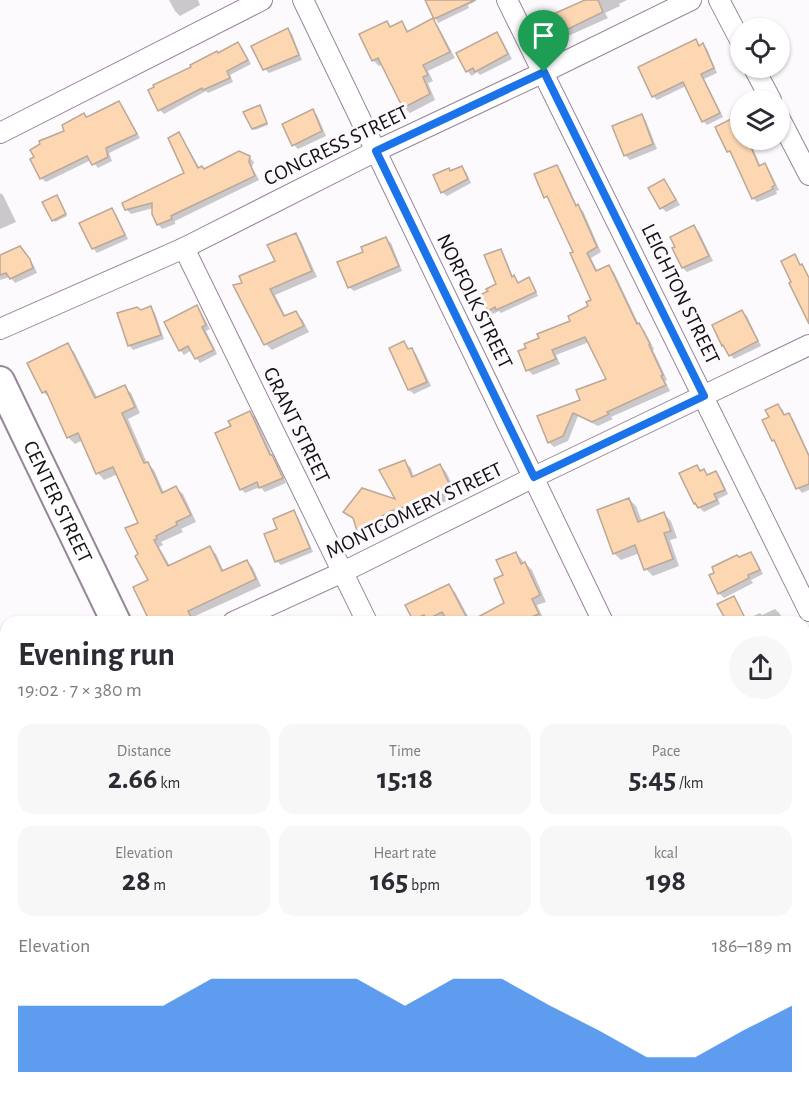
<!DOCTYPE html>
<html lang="en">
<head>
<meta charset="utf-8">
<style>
  :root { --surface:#fff; --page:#f7f7f7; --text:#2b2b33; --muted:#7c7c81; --accent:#1a73e8 }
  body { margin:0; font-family:"Alegreya Sans",sans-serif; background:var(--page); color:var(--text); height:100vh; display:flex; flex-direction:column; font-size:22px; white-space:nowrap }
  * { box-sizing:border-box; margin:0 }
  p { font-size:20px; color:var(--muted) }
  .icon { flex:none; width:33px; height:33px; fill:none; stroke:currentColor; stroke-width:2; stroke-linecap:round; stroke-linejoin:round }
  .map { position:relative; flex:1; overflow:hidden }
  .drawer { position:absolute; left:0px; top:616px; width:810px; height:488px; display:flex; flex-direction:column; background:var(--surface); border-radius:18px 18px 0 0; box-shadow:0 2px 4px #0004 }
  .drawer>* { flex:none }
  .tools { position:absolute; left:730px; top:18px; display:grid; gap:12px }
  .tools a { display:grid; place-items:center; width:60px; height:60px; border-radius:50%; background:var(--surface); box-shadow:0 2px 4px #0004; font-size:30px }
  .pin { position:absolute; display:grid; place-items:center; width:51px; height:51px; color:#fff; margin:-62px -26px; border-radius:50% 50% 50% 0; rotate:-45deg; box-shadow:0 0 6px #0007 }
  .pin .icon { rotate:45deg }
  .round { display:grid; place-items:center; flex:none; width:63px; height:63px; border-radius:32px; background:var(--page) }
  .head { display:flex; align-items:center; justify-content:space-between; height:102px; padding:0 18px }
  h1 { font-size:33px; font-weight:700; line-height:45px }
  .stats { display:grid; grid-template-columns:repeat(3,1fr); gap:9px; height:102px; padding:6px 18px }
  .stats div { display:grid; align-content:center; border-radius:15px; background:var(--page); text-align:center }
  .stats b { font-size:30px; font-weight:700 }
  .stats small { font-size:16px; font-weight:400 }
  .stats p { font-size:16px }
  .chart { height:168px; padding:12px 18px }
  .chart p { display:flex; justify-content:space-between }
  .chart svg { width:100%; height:108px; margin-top:6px; fill:var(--accent); opacity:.7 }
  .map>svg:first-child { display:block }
</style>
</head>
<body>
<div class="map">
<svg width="809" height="1103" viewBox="0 0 809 1103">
  <rect width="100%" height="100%" fill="#fdfafe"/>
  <path fill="#f2effc" d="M 6,667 L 6,1098 L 174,1098 L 176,1103 L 0,1103 L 0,670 Z"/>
  <path fill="#ecd4f0" d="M 809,940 L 809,1021 L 804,1011 L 804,943 Z"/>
  <g fill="#0003">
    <path d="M 169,0 L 198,0 L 200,5 L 180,16 L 175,11 Z"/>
    <path d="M 427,0 L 476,0 L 476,1 L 468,5 L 469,8 L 438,23 Z"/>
    <path d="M 589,0 L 627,0 L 619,4 L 620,6 L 605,13 L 608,18 L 568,36 L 563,31 Z"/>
    <path d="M 433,20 L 438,26 L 455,58 L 428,71 L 433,81 L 428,83 L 435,100 L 410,113 L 404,107 L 383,64 L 379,66 L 373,60 L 361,35 L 386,23 L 391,28 L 402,23 L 409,32 Z"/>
    <path d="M 288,30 L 292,34 L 302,60 L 269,73 L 265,69 Z"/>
    <path d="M 496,34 L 501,38 L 512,59 L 480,75 L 477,72 L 472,76 L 467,71 Z"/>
    <path d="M 696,41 L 701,46 L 703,45 L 707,49 L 717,73 L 704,79 L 723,117 L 707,125 L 703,121 L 686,86 L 657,100 L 653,96 Z"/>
    <path d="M 238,44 L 242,48 L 251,64 L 230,75 L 233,82 L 208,93 L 206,91 L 164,114 L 160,110 L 218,55 Z"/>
    <path d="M 118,103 L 123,107 L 140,138 L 109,153 L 112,161 L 98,168 L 91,160 L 46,182 L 41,178 L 36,157 L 43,145 L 87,118 Z"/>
    <path d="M 261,108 L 268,125 L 255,130 L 253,129 Z"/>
    <path d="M 313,111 L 317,115 L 326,136 L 298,149 L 294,145 Z"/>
    <path d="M 641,116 L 646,121 L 657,149 L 630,160 L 625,155 Z"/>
    <path d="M 741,118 L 741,140 L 753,140 L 755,142 L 751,144 L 761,167 L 764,165 L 769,170 L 779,190 L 776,191 L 777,194 L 757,202 L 753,198 L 733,156 L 728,151 Z"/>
    <path d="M 179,134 L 183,139 L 200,169 L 204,171 L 249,157 L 254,162 L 252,167 L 259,180 L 175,221 L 175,224 L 162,229 L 158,224 L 153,208 L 131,214 L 126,209 L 186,174 Z"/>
    <path d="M 556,166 L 561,171 L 577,206 L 583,211 L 601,252 L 591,258 L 598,272 L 609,267 L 614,272 L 639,325 L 644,330 L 654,349 L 653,350 L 667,380 L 665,381 L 670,391 L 611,417 L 613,419 L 598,426 L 578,416 L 568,441 L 554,447 L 549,442 L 582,401 L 608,380 L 589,342 L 556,355 L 560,364 L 533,375 L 528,370 L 572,321 L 589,307 L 593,301 L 575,253 L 551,202 L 546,197 Z"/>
    <path d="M 461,167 L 466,172 L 471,183 L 447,196 L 442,192 L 450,172 Z"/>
    <path d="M 664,181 L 668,185 L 680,205 L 666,212 L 662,208 Z"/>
    <path d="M 0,193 L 3,195 L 16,222 L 0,229 Z"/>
    <path d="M 58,199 L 67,216 L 55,222 L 54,220 Z"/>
    <path d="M 112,210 L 116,214 L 128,239 L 97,253 L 93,248 Z"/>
    <path d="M 694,227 L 699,232 L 713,261 L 687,272 L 683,268 L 674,248 Z"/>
    <path d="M 295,235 L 301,241 L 317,277 L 275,295 L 286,317 L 295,313 L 302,319 L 309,332 L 272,350 L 266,344 L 244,284 L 277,262 Z"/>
    <path d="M 386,239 L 391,243 L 402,271 L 354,291 L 349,287 L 365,253 Z"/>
    <path d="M 500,251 L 504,255 L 513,277 L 519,284 L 529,279 L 532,283 L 538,296 L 501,313 L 499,311 L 493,314 L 489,310 L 498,285 Z"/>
    <path d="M 24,252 L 34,266 L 37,273 L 15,283 L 10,277 L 0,280 L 0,257 Z"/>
    <path d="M 197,307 L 201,312 L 210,329 L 206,331 L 217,354 L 200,363 L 196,358 L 192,350 L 184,355 L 180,350 Z"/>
    <path d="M 151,308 L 155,313 L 164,339 L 133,350 L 129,345 L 140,312 Z"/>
    <path d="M 742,312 L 747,316 L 761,346 L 734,359 L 723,345 L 714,326 Z"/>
    <path d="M 404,343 L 410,350 L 411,349 L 416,354 L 431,386 L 414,394 L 409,390 L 391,349 Z"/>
    <path d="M 68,345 L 74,352 L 98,399 L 124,387 L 131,393 L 140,413 L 128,419 L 147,463 L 154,470 L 164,493 L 176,488 L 183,494 L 196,522 L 181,529 L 183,532 L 161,542 L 163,545 L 159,547 L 170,566 L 210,548 L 216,554 L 224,572 L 247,561 L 253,568 L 261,586 L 193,617 L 196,622 L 151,622 L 135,588 L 150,580 L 140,555 L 140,523 L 118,474 L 104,480 L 98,473 L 83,440 L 75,444 L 68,437 L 50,398 L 43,392 Z"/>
    <path d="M 778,406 L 783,410 L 785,416 L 789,415 L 793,419 L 809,454 L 809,490 L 802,493 L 798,488 L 778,444 L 773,440 L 771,418 Z"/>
    <path d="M 250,413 L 255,417 L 273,457 L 276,461 L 286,483 L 265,492 L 260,487 L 245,493 L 241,489 L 233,427 Z"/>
    <path d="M 404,462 L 411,468 L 414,478 L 440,465 L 446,472 L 458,496 L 438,505 L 437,504 L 398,517 L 377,529 L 380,534 L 366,539 L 360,533 L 355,521 L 345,512 L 398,502 Z"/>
    <path d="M 696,466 L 709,476 L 716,473 L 720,477 L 728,494 L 718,499 L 720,504 L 704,512 L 695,503 Z"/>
    <path d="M 629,499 L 636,506 L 642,522 L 664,514 L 671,521 L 677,538 L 670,540 L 679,566 L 653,576 L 646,569 L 640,553 L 621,560 L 614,553 Z"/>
    <path d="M 294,512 L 298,517 L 313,552 L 281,565 L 276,561 L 279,529 Z"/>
    <path d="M 516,553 L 522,560 L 524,564 L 525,563 L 532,570 L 546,602 L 537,605 L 544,620 L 539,622 L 471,622 L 506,604 L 505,576 Z"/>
    <path d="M 750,553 L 755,558 L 763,574 L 751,580 L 753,583 L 724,598 L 719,593 L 739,559 Z"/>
    <path d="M 448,585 L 455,592 L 471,622 L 431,622 L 430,621 L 427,622 L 417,622 L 414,620 L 407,606 Z"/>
    <path d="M 719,604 L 745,620 L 760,613 L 762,615 L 775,609 L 780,614 L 784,622 L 729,622 Z"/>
    <path d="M 804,663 L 809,673 L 809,725 L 804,720 Z"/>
    <path d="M 6,799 L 6,954 L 0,942 L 0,802 Z"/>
    <path d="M 809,881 L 809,909 L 804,912 L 804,883 Z"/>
    <path d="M 0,964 L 6,966 L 6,997 L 0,1000 Z"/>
    <path d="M 217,1098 L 295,1098 L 297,1103 L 219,1103 Z"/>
    <path d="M 404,1098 L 459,1098 L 448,1103 L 403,1103 L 406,1102 Z"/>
    <path d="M 763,1098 L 796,1098 L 799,1103 L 766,1103 Z"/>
  </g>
  <g fill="#fdd6b2" stroke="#bba897" stroke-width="1.5">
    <path d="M 425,0 L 475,0 L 434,19 Z"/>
    <path d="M 585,0 L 598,0 L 603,12 L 562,32 L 553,14 Z"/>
    <path d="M 433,18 L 450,52 L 423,65 L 428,75 L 423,77 L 430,94 L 403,108 L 378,58 L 372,61 L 359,34 L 387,21 L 390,27 L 402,21 L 407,32 Z"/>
    <path d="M 288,28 L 299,55 L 263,70 L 251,46 Z"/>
    <path d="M 497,32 L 508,54 L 475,72 L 473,68 L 466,72 L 456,53 Z"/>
    <path d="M 696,39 L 699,46 L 703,43 L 714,68 L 701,74 L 720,113 L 702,122 L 683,82 L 652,97 L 638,67 Z"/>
    <path d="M 238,42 L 248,60 L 227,71 L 230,78 L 203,90 L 202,88 L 158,111 L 148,90 L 154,87 L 153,85 L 191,67 L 190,65 L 217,51 L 218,53 Z"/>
    <path d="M 119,101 L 137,134 L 106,148 L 108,157 L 92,165 L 87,156 L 40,179 L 30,159 L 34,157 L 30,150 L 40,144 L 39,141 L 64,131 L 62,125 L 84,113 L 86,117 L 89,116 Z"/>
    <path d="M 260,105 L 267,123 L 252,129 L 243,112 Z"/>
    <path d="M 313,109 L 322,131 L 292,146 L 282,124 Z"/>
    <path d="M 642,114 L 653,144 L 624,156 L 612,126 Z"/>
    <path d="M 741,114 L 741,140 L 748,140 L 759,166 L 765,163 L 775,185 L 772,187 L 773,189 L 752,199 L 730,151 L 727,152 L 715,127 Z"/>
    <path d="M 179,132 L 198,168 L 202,166 L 204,169 L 239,151 L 250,156 L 249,162 L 255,176 L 179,212 L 171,216 L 172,219 L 157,225 L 152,214 L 152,203 L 125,210 L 122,203 L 184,173 L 168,138 Z"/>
    <path d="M 557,165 L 576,206 L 578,204 L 597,247 L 587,253 L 596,271 L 609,265 L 637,324 L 639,323 L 650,344 L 649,345 L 663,375 L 661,376 L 666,385 L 607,412 L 609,414 L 592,422 L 573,413 L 563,436 L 548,443 L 537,416 L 580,400 L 576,390 L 606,379 L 585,337 L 552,350 L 556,359 L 526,371 L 518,351 L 526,348 L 524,344 L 539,338 L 537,334 L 570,321 L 568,316 L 588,306 L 586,302 L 591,300 L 570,253 L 573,252 L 547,196 L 544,198 L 534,174 Z"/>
    <path d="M 462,166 L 468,179 L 441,193 L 433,175 L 449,168 L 450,171 Z"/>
    <path d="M 664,179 L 676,200 L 660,209 L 648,188 Z"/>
    <path d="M 57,195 L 66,214 L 52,221 L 42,202 Z"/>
    <path d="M 112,208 L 125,235 L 92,249 L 79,223 Z"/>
    <path d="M 694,225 L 709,256 L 682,268 L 672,248 L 675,247 L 670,237 Z"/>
    <path d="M 296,233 L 312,271 L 270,289 L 284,316 L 296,311 L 304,326 L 264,345 L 233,285 L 242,283 L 239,276 L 275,261 L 267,245 Z"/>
    <path d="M 386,237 L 399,266 L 348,288 L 337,262 L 363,252 L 361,247 Z"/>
    <path d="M 20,246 L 30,259 L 33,268 L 10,279 L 6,273 L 0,275 L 0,255 Z"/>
    <path d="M 501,249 L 512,277 L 514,275 L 518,283 L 529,277 L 536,292 L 496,310 L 495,307 L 488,311 L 480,295 L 488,291 L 486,289 L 496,284 L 484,255 Z"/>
    <path d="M 795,254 L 800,265 L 802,264 L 809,278 L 809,324 L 789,283 L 791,282 L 781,261 Z"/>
    <path d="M 197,305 L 206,325 L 202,327 L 214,350 L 195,359 L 188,346 L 179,351 L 164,322 Z"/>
    <path d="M 151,306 L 161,335 L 128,346 L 117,313 L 137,307 L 141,310 Z"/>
    <path d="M 742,310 L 758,341 L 729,356 L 723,345 L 722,346 L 712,325 Z"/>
    <path d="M 404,341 L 408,349 L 412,348 L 427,382 L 408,390 L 389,348 Z"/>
    <path d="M 68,343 L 95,398 L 125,385 L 135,407 L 122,413 L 144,463 L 148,462 L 162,493 L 176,486 L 191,515 L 176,522 L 177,525 L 156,536 L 157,539 L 154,540 L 168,566 L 210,546 L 222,571 L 247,560 L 256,579 L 188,611 L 191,617 L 179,622 L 150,622 L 133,587 L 148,580 L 135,556 L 138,554 L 125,528 L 138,523 L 113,467 L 96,474 L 78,433 L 67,438 L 46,391 L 42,393 L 27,363 Z"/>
    <path d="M 778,404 L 784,415 L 789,413 L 809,456 L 809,484 L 796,489 L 774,440 L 772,441 L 762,420 L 769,417 L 765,410 Z"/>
    <path d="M 250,411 L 270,455 L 272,455 L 283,478 L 259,488 L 257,482 L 240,490 L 215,433 L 231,426 L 228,421 Z"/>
    <path d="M 405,460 L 412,477 L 440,464 L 452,490 L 431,500 L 430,498 L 391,511 L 372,522 L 375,528 L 358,534 L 353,518 L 343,512 L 362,488 L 395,499 L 379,470 Z"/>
    <path d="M 697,465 L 700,471 L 704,469 L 707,475 L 716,471 L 725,490 L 714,494 L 717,500 L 698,508 L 695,503 L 694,504 L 679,473 Z"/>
    <path d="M 629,498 L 638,522 L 664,512 L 671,531 L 664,533 L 673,559 L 644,570 L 635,545 L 613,554 L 597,510 Z"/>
    <path d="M 294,510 L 310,548 L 275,562 L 264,534 L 277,529 L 273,519 Z"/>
    <path d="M 516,552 L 521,564 L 525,562 L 540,595 L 532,599 L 539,614 L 519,622 L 448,622 L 442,612 L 426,620 L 424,615 L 413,620 L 405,605 L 449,584 L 469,622 L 504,603 L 494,579 L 503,575 L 496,560 Z"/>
    <path d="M 751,552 L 760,570 L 748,575 L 749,578 L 718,594 L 709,575 L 714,573 L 712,567 L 737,555 L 739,557 Z"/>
    <path d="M 734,596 L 747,622 L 727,622 L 717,604 Z"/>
  </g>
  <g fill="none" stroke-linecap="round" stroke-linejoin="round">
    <g stroke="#968698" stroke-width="22">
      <g id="street">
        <path d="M 303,0 L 603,622"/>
        <path d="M 507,0 L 809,611"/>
        <path d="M 719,0 L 741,42"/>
        <path d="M 754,68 L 771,100"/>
        <path d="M 780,119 L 809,175"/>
        <path d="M 0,133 L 262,0"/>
        <path d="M 184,248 L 367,622"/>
        <path d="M 0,329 L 184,248 L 376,151 L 544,72 L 691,0"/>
        <path d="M 233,622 L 343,572 L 534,477 L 809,345"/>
        <path d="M 804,1043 L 809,1053"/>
        <path d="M 599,1098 L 602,1103"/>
      </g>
    </g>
    <g stroke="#968698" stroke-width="32">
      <g id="secondary">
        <path id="s1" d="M 0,381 L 116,622"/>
        <path d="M 347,1098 L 349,1103"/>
      </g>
    </g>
    <use href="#street" stroke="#fff" stroke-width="20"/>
    <use href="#secondary" stroke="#fff" stroke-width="28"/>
  </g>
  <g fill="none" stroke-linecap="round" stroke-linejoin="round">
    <g stroke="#fff" stroke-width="12">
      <path id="route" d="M 544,72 L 704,396 L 534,477 L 376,151 Z"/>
    </g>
    <use href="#route" stroke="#1a73e8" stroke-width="8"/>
  </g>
  <g text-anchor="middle" stroke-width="6" stroke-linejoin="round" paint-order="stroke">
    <g font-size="21" fill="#150f16" stroke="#fdfafe">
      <text transform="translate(336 145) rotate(-26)" y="7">CONGRESS STREET</text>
      <text transform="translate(681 294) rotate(64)" y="7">LEIGHTON STREET</text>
      <text transform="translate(475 301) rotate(64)" y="7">NORFOLK STREET</text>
      <text transform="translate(297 425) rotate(64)" y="7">GRANT STREET</text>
      <text dy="7" stroke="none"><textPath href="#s1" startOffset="134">CENTER STREET</textPath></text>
      <text transform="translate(414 510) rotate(-26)" y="7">MONTGOMERY STREET</text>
    </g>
  </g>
</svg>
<div class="tools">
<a><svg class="icon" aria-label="locate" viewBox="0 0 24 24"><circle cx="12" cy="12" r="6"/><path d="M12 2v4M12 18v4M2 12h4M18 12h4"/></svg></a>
<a><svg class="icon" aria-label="layers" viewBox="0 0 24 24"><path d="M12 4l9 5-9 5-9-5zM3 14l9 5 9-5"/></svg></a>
</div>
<div class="pin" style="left:544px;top:72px;background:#1e9e55"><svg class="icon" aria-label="arrive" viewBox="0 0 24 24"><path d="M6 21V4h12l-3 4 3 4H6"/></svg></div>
<section class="drawer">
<div class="head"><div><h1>Evening run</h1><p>19:02 · 7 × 380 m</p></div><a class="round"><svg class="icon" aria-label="share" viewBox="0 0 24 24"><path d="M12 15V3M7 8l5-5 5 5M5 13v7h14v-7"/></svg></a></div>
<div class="stats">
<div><p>Distance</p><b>2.66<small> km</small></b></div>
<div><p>Time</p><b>15:18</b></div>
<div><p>Pace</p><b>5:45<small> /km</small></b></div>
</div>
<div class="stats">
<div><p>Elevation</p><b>28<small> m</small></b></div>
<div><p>Heart rate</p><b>165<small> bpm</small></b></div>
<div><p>kcal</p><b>198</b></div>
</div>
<div class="chart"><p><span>Elevation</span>186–189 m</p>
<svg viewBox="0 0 160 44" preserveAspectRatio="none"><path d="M0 44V17L10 17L20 17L30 17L40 6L50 6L60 6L70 6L80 17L90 6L100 6L110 17L120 27L130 38L140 38L150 27L160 17V44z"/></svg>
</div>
</section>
</div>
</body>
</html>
